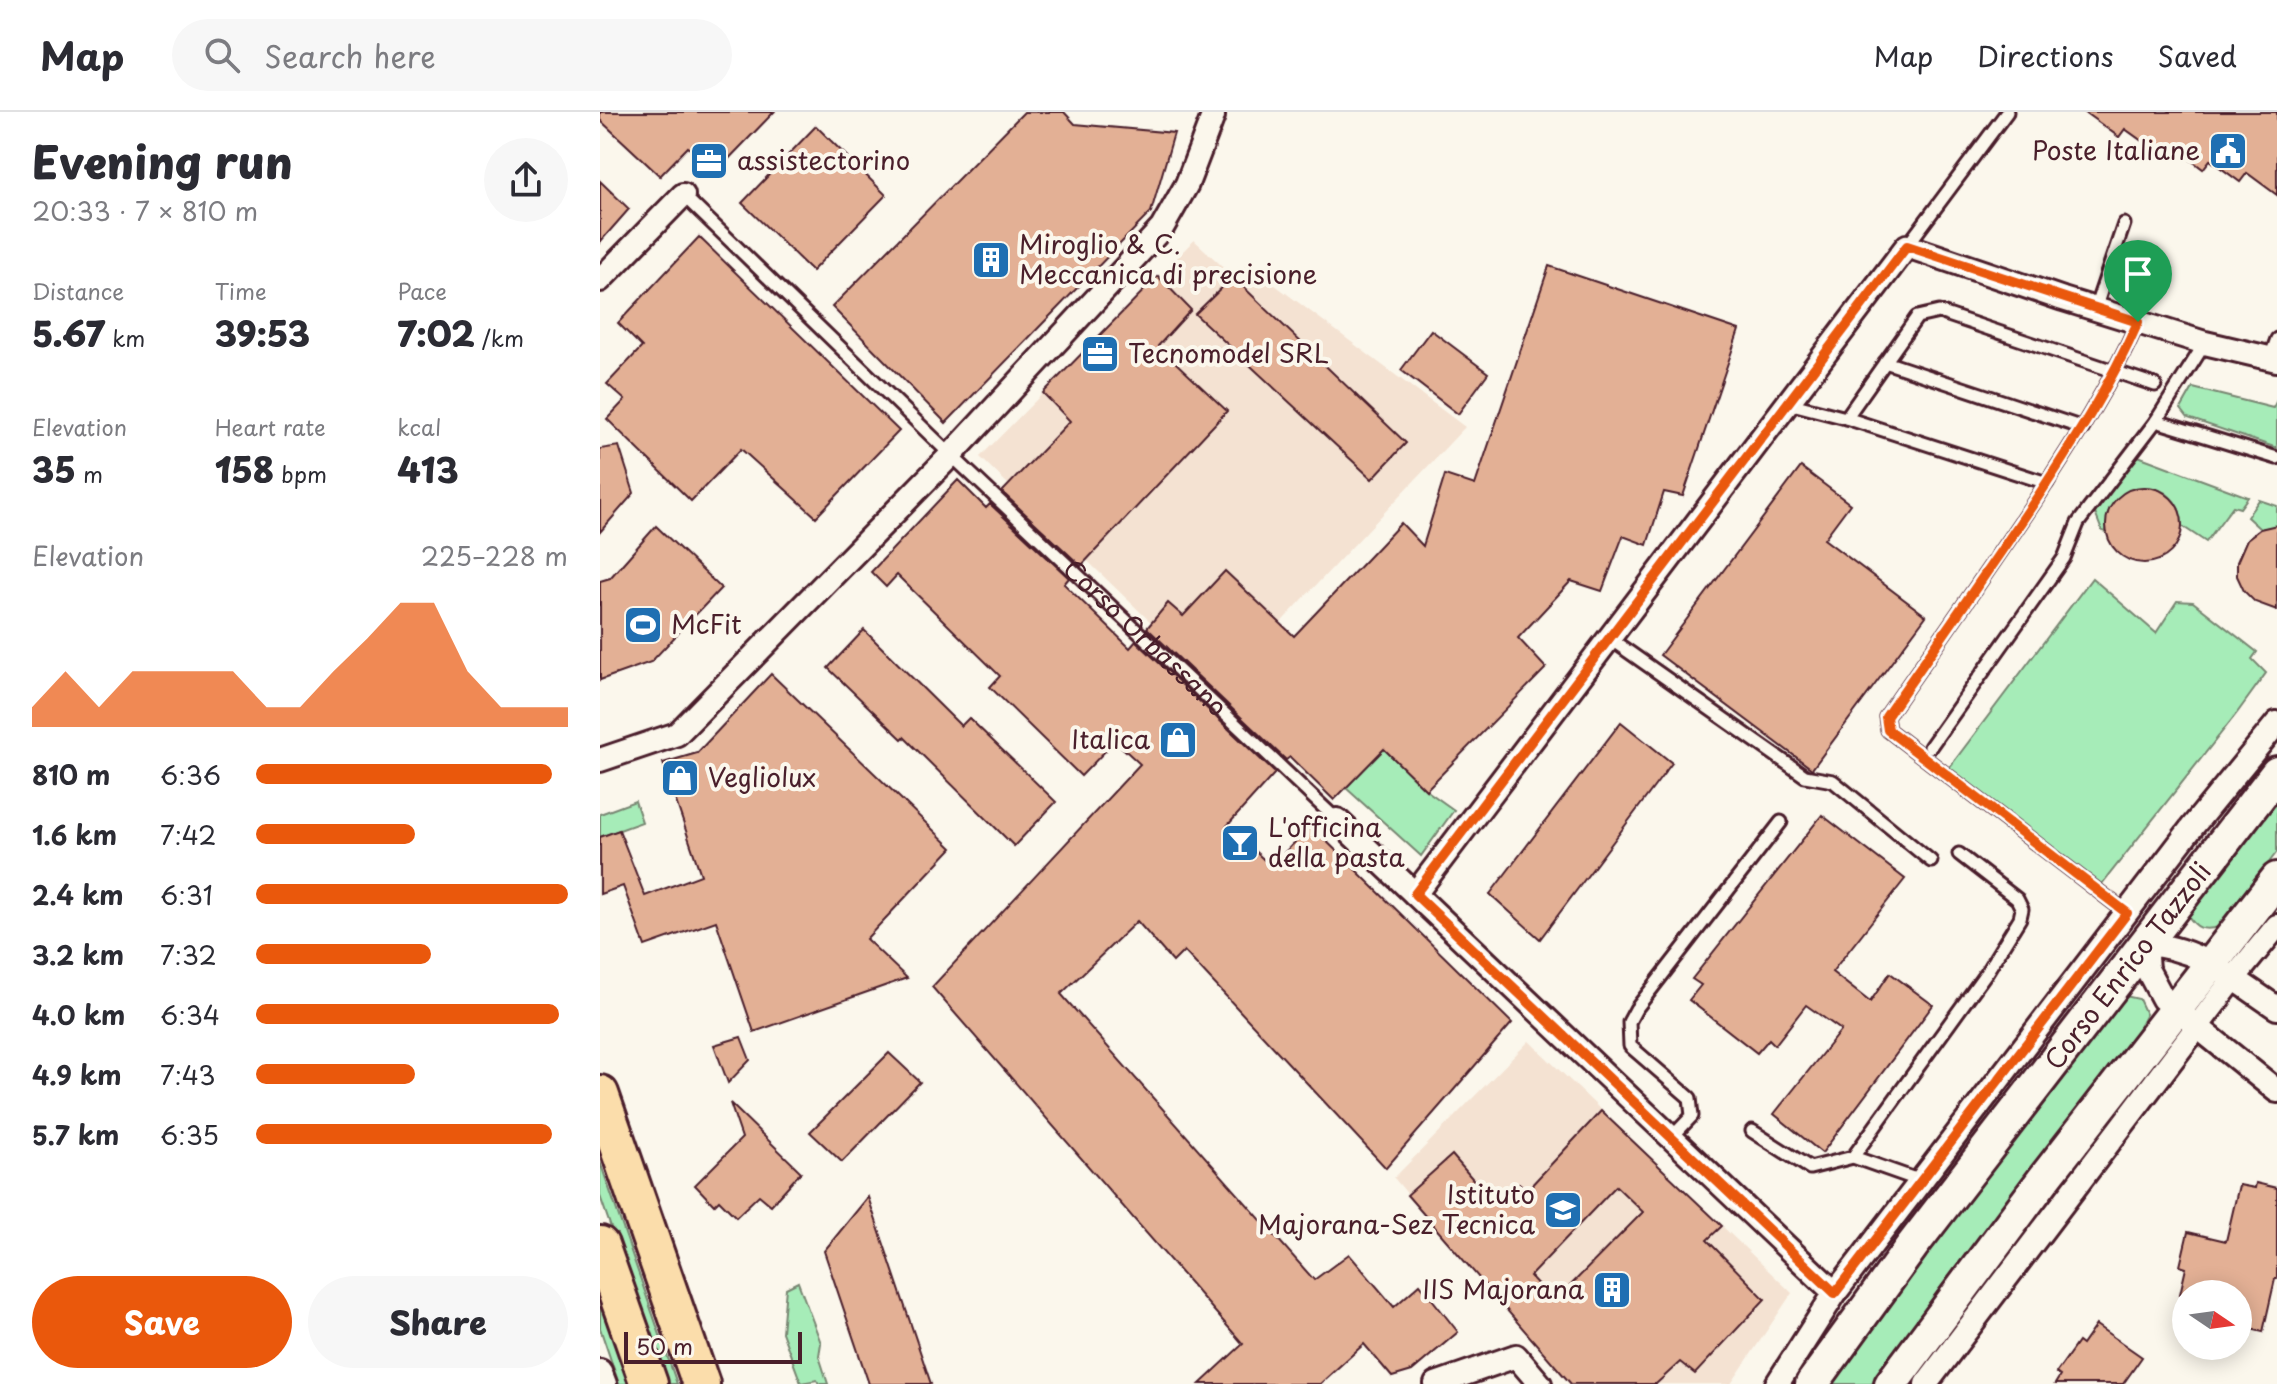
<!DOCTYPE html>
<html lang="en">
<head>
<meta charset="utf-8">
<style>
  :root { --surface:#fff; --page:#f7f7f7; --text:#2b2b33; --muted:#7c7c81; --line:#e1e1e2; --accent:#ea580c }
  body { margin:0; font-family:"Playpen Sans",sans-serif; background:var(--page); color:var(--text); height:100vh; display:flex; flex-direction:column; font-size:30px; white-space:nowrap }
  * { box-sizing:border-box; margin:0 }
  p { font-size:26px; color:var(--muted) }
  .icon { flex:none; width:44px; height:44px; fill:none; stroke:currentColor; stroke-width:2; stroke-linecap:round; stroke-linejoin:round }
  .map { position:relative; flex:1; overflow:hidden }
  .sheet { display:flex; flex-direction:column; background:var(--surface); width:600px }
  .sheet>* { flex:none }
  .needle { width:52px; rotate:103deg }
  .controls { position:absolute; left:1572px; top:1168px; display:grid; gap:16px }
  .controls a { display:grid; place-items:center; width:80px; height:80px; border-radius:50%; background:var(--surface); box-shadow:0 4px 20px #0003; font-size:40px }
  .scale { position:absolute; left:24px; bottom:20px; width:178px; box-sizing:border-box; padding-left:8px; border:4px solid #4a1f2b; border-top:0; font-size:22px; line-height:28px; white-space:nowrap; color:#4a1f2b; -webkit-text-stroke:6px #fbf7ec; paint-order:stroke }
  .pin { position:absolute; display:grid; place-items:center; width:68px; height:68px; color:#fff; margin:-82px -34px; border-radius:50% 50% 50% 0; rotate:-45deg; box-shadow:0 0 8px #0007 }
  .pin .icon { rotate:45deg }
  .round { display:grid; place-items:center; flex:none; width:84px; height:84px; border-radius:42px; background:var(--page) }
  .overview { display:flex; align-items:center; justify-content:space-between; height:136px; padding:0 32px }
  h1 { font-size:44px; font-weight:800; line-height:60px }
  .stats { display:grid; grid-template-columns:repeat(3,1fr); gap:12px; height:136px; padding:8px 32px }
  .stats div { display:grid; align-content:center }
  .stats b { font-size:34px; font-weight:800 }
  .stats small { font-size:22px; font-weight:400 }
  .stats p { font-size:22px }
  .chart { height:224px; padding:16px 32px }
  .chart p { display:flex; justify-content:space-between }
  .chart svg { width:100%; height:144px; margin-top:8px; fill:var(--accent); opacity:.7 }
  .action { display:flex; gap:16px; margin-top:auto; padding:16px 32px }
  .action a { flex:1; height:92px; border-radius:48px; background:var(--accent); color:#fff; font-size:32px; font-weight:800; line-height:92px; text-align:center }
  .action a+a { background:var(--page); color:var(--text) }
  ul { padding:0 32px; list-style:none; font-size:26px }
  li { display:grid; grid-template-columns:128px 96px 1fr; align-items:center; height:60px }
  li i { height:20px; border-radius:10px; background:var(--accent) }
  header { display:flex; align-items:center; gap:48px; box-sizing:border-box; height:112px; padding:0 40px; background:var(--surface); border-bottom:2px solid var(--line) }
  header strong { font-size:38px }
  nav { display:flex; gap:44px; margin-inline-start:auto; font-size:28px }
  .search { width:560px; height:72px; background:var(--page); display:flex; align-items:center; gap:20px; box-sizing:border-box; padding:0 28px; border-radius:44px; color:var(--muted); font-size:30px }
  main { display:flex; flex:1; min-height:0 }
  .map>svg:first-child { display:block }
</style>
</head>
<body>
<header>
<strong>Map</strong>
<div class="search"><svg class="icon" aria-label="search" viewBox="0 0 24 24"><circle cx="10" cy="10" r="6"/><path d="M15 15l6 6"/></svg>Search here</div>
<nav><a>Map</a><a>Directions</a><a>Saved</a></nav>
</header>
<main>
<section class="sheet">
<div class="overview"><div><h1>Evening run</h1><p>20:33 · 7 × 810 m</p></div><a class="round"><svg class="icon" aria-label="share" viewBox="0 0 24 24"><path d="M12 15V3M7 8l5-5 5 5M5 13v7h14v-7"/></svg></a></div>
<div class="stats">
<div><p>Distance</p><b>5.67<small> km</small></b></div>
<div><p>Time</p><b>39:53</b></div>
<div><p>Pace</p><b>7:02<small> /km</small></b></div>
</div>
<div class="stats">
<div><p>Elevation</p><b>35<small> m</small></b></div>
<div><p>Heart rate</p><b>158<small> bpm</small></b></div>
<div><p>kcal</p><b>413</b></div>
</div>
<div class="chart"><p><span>Elevation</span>225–228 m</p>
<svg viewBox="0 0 160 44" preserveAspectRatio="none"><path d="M0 44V38L10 27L20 38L30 27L40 27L50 27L60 27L70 38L80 38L90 27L100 17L110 6L120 6L130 27L140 38L150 38L160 38V44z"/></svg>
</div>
<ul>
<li><b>810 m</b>6:36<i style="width:95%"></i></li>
<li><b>1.6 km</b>7:42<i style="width:51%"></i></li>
<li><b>2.4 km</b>6:31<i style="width:100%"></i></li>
<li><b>3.2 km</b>7:32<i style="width:56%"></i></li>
<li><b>4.0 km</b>6:34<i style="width:97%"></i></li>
<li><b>4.9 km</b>7:43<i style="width:51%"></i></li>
<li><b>5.7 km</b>6:35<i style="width:95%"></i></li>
</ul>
<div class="action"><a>Save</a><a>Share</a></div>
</section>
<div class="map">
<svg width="1677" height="1272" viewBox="0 0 1677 1272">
  <rect width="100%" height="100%" fill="#fbf7ec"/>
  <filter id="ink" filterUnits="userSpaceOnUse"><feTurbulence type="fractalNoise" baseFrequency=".0125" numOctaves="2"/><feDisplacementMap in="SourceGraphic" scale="16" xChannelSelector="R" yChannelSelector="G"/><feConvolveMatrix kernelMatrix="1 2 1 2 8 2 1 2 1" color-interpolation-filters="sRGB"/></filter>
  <g filter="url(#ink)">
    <g fill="#f4e2d2">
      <path d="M 594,128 L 633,164 L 647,152 L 865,315 L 619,576 L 380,345 Z"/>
      <path d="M 929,929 L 1192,1181 L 1131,1272 L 969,1272 L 794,1066 Z"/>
    </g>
    <g fill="#a6ecb8" stroke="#788672" stroke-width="2">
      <path d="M 1593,276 L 1673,296 L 1677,288 L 1677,336 L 1588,306 L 1581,297 Z"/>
      <path d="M 1538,344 L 1648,385 L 1640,396 L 1633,394 L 1606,430 L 1582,414 C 1581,362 1507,360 1506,420 L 1502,419 L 1495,401 Z"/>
      <path d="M 1659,388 L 1677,394 L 1677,414 L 1660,417 L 1647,405 Z"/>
      <path d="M 1492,466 L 1556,521 L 1577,489 L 1593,490 L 1657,540 L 1652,547 L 1666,561 L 1637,601 L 1501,773 L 1349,656 Z"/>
      <path d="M 784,637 L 826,678 L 854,698 L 821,744 L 746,676 Z"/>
      <path d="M 1677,676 L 1677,740 L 1619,815 C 1603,819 1596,817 1587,802 Z"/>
      <path d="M 35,689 L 42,710 L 0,725 L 0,702 Z"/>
      <path d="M 1521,883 L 1539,887 L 1546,902 L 1536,921 L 1343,1172 L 1271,1272 L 1224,1272 Z"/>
      <path d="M 0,1050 L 77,1272 L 65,1272 L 0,1084 Z"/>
      <path d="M 198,1170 L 221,1231 L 219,1244 L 228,1272 L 219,1272 L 217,1268 L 201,1271 L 182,1220 L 186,1176 Z"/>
      <path d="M 0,1189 L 29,1272 L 19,1272 L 0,1216 Z"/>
    </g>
    <g fill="#e3b095" stroke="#4a1f2b" stroke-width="2" fill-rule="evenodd">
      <path d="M 0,0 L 174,0 L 116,60 L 88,35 L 60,64 L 0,8 Z"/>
      <path d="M 424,0 L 464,0 L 475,12 L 574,21 L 551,100 L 346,311 L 232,195 Z"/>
      <path d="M 1484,0 L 1677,0 L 1677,83 L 1647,61 L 1640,70 L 1610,48 L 1603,57 L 1571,33 L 1563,44 L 1525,17 L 1519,25 Z"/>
      <path d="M 216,14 L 286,83 L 212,159 L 142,91 Z"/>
      <path d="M 0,69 L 29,97 L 0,130 Z"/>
      <path d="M 99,125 L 299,319 L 216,405 L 141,337 L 91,389 L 7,307 L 25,288 L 7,272 L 42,235 L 18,211 Z"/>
      <path d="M 949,154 L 1139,218 L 1083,384 L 1064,380 L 1047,433 L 1023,424 L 1002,479 L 971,469 L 918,526 L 946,556 L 826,678 L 784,637 L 734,688 L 690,645 L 686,648 L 547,516 L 568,491 L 583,504 L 625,459 L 694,524 L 801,411 L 823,434 L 845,363 L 875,373 Z"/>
      <path d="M 558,164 L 591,198 L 558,234 L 627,299 L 481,454 L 402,380 L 470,309 L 443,281 Z"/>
      <path d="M 633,165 L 806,331 L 772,367 L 595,202 Z"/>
      <path d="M 831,218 L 888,261 L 858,302 L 801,258 Z"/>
      <path d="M 19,334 L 34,381 L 0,420 L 0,337 Z"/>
      <path d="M 1201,355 L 1250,392 L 1224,427 L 1326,504 L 1212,657 L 1060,543 Z"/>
      <path d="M 358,368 L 386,396 L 390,392 L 469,466 L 464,472 L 530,536 L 536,529 L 675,661 L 627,714 L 671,754 L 711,714 L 912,911 L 786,1056 L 584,839 L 573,850 L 537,809 L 461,882 L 714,1168 L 749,1142 L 794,1195 L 820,1172 L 858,1220 L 812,1259 L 792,1265 L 764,1232 L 720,1272 L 600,1272 L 643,1232 L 332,875 L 540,652 L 515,629 L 481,664 L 390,575 L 400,564 L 297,463 L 286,475 L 271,460 Z"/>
      <circle cx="1544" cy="413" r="38"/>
      <path d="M 1677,413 L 1677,498 L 1655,490 L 1644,479 L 1637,464 L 1637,450 L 1647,427 L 1660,417 Z"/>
      <path d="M 56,414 L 121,476 L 51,550 L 0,568 L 0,469 L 10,466 Z"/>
      <path d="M 264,518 L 361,614 L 369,606 L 456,690 L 414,734 L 304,625 L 302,627 L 228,556 Z"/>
      <path d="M 171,562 L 352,736 L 266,827 L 307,866 L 154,920 L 116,809 L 45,834 L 23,774 L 0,782 L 0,725 L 19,718 L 45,784 L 101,763 L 63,651 L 97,641 Z"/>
      <path d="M 1021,610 L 1072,651 L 940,827 L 890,782 Z"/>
      <path d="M 1222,703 L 1305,767 L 1232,860 L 1270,890 L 1290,861 L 1333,893 L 1222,1041 L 1174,1002 L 1241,918 L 1206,893 L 1175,933 L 1169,927 L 1157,941 L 1089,888 L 1101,873 L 1092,867 Z"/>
      <path d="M 141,925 L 150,948 L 128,971 L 114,933 Z"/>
      <path d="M 289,941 L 320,970 L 242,1050 L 210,1020 Z"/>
      <path d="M 130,991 L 201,1060 L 171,1093 L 159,1083 L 136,1105 L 119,1088 L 114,1093 L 95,1073 L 142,1026 Z"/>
      <path d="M 1001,999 L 1122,1114 L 1107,1128 L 1165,1187 L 1095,1262 L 1080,1250 L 1056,1272 L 971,1272 L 807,1083 L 852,1043 L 896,1094 L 919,1071 L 927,1078 ZM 1016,1074 L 1043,1100 L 954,1190 L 930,1164 Z"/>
      <path d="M 1656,1071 L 1677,1076 L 1677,1167 L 1675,1167 L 1663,1220 L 1638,1214 L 1638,1182 L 1580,1182 L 1586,1156 L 1580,1154 L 1588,1120 L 1626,1129 L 1639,1073 L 1655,1076 Z"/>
      <path d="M 268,1085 L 331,1272 L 269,1272 L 224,1139 Z"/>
      <path d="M 1496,1213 L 1542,1245 L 1523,1272 L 1455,1272 L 1460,1264 L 1456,1261 L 1478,1230 L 1482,1233 Z"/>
    </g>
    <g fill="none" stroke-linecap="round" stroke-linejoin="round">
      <g stroke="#4a1f2b" stroke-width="17">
        <g id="lane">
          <path id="s1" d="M 83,83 L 351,343 L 737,708"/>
          <path d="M 1307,134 L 1407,0"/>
          <path d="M 1495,197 L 1524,112"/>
          <path d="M 1670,246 L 1677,227"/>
          <path d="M 1285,250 L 1483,316"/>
          <path d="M 1188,291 L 1246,306 L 1447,371"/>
          <path d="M 1246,306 L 1317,205 L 1339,200 L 1555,273"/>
          <path d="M 1556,309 L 1677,346"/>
          <path d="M 1009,526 L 1205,664 L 1233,669 L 1331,749"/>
          <path d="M 1330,635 L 1464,446 L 1478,411 L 1556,309 L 1605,231"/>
          <path d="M 1527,801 L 1288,618 L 1286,605 C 1336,533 1386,462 1435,389 C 1473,331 1510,274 1538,210"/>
          <path d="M 1152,1019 L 1210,1056 L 1253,1045 L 1321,1069"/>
          <path d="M 1072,1025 L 1092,1004 L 1090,986 L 1030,934 L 1029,910 L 1036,897 L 1181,710"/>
          <path d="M 1253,1045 L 1386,861 L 1420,806 L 1422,797 L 1417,787 L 1359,742"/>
        </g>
      </g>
      <g stroke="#4a1f2b" stroke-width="28">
        <g id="street">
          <path d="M 0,168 L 83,83"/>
          <path d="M 0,648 L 77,622 L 351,343 L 562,116 L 587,72 L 613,4"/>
          <path d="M 737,708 L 1235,1181"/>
          <path d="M 815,782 L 1307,134 L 1463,187 L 1605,231 L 1677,248"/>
          <path d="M 1677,896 C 1637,870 1595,832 1545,833 L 1547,857 L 1563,887 L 1677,979"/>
          <path d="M 0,1259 L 5,1272"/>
          <path d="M 836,1272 L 916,1244 L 940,1272"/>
          <path d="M 1177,1272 L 1235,1181 L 1593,714 L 1677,611"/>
          <path d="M 1326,1272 L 1634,866 L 1677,814"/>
        </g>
      </g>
      <g stroke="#4a1f2b" stroke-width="38">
        <g id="secondary">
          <path id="s2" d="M 1212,1272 L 1312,1134 L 1677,661"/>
          <path d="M 1291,1272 L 1443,1068 L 1677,767"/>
        </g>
      </g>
      <g stroke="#4a1f2b" stroke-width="42">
        <g id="primary">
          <path d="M 0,982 L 101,1272"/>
          <path d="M 0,1133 L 49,1272"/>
        </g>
      </g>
      <use href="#lane" stroke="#fbf7ec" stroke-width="11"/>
      <use href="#street" stroke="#fbf7ec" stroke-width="22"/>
      <use href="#secondary" stroke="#fbf7ec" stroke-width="32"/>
      <use href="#primary" stroke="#fbddab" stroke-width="36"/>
    </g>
  </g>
  <g fill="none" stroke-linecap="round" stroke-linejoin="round" filter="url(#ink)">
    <g stroke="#fff" stroke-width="16">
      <path id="route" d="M 1307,134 L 1538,210 C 1510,274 1473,331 1435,389 C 1386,462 1336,533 1286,605 L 1288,618 L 1527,801 L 1235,1181 L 815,782 Z"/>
    </g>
    <use href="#route" stroke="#ea580c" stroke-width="10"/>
  </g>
  <defs>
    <g id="civic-square" transform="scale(2)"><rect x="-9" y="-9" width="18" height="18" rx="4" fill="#1f6fb2" stroke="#fbf7ec"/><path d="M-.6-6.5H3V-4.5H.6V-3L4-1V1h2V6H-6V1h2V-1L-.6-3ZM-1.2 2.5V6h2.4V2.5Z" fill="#fff"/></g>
    <g id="office-square" transform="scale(2)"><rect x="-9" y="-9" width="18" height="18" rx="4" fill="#1f6fb2" stroke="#fbf7ec"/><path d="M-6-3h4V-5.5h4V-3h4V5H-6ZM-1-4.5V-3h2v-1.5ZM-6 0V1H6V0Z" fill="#fff"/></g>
    <g id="building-square" transform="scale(2)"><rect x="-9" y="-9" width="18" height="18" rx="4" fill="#1f6fb2" stroke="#fbf7ec"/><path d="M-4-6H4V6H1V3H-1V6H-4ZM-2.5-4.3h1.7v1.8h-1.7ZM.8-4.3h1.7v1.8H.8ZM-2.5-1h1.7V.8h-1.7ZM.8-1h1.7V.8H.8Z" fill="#fff"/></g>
    <g id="stadium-square" transform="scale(2)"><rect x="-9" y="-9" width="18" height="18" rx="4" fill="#1f6fb2" stroke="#fbf7ec"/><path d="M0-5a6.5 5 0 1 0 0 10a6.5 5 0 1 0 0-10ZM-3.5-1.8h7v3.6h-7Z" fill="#fff"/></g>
    <g id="shop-square" transform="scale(2)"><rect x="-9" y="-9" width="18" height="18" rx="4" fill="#1f6fb2" stroke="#fbf7ec"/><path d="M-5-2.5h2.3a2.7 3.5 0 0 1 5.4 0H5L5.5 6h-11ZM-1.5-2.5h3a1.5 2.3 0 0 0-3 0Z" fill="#fff"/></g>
    <g id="bar-square" transform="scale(2)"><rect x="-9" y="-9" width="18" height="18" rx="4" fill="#1f6fb2" stroke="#fbf7ec"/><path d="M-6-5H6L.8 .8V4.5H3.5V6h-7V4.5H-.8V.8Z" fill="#fff"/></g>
    <g id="school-square" transform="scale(2)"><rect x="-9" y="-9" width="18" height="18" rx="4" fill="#1f6fb2" stroke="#fbf7ec"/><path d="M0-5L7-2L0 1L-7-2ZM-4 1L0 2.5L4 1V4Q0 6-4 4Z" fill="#fff"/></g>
  </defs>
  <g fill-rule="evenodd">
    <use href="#civic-square" x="1628" y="39"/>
    <use href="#office-square" x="109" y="49"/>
    <use href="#building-square" x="391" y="148"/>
    <use href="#office-square" x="500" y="242"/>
    <use href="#stadium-square" x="43" y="513"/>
    <use href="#shop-square" x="578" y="628"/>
    <use href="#shop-square" x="80" y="666"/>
    <use href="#bar-square" x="640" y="731"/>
    <use href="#school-square" x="963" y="1098"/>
    <use href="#building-square" x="1012" y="1178"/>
  </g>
  <g text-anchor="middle" stroke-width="8" stroke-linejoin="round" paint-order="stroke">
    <g font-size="26" fill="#4a1f2b" stroke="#fbf7ec" text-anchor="start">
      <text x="1600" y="48" text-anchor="end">Poste Italiane</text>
      <text x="137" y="58">assistectorino</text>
      <text x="419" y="142">Miroglio &amp; C.<tspan x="419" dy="30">Meccanica di precisione</tspan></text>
      <text x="528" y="251">Tecnomodel SRL</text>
      <text x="71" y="522">McFit</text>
      <text x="550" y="637" text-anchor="end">Italica</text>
      <text x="108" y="675">Vegliolux</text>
      <text x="668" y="725">L'officina<tspan x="668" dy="30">della pasta</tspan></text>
      <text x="935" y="1092" text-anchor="end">Istituto<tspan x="935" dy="30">Majorana-Sez Tecnica</tspan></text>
      <text x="984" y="1187" text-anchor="end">IIS Majorana</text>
    </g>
    <g font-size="26" fill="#4a1f2b" stroke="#fbf7ec">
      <text dy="9" stroke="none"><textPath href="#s1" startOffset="640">Corso Orbassano</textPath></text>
      <text dy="9" stroke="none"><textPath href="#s2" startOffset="524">Corso Enrico Tazzoli</textPath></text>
    </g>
  </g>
</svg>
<div class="controls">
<a><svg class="needle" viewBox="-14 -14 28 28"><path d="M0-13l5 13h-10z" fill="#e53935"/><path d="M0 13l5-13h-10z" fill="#7c7c81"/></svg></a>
</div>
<div class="scale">50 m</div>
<div class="pin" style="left:1538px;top:210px;background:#1e9e55"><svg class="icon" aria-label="arrive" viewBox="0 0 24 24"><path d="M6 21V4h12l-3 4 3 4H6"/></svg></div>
</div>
</main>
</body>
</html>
